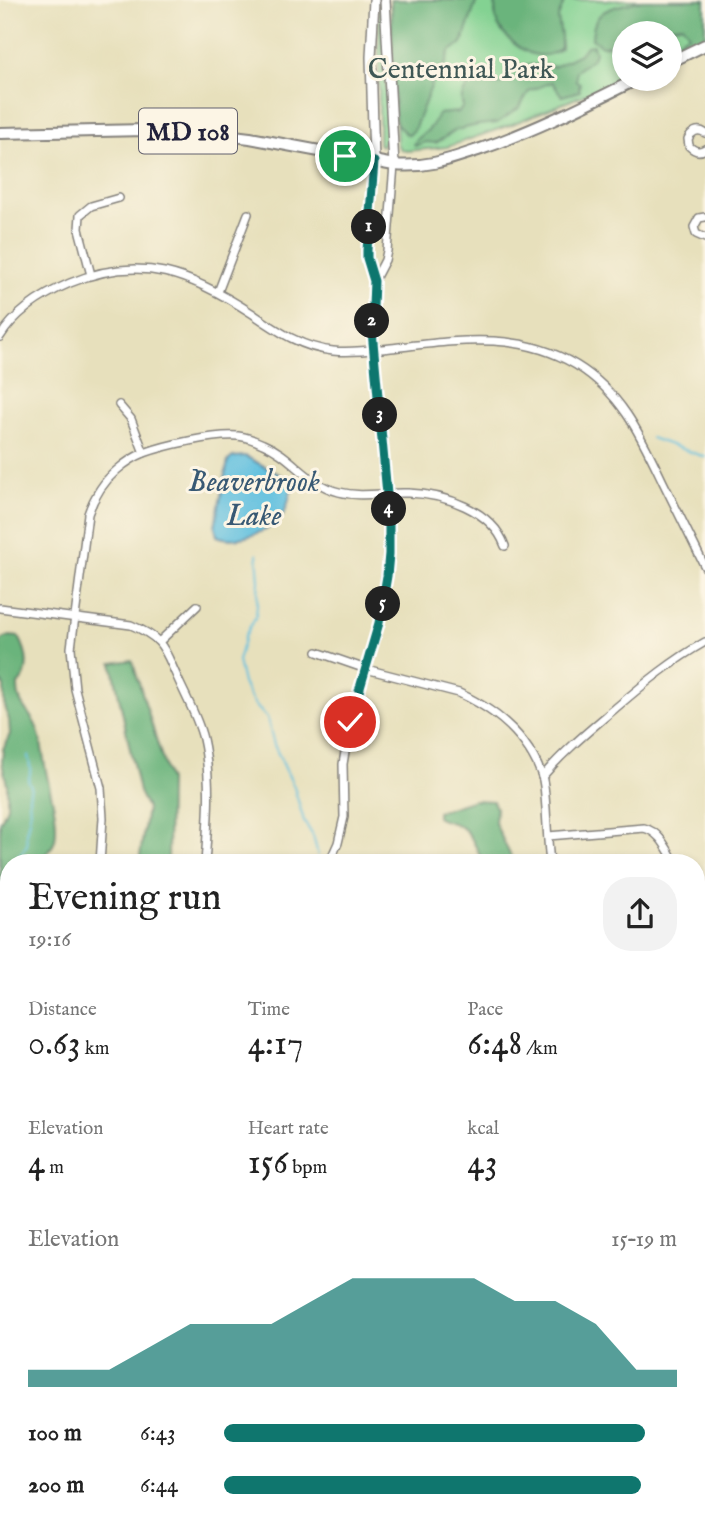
<!DOCTYPE html>
<html lang="en">
<head>
<meta charset="utf-8">
<style>
  :root { --surface:#fff; --page:#f2f2f2; --text:#222; --muted:#767676; --accent:#0f766e }
  body { margin:0; font-family:"IM FELL English",serif; background:var(--page); color:var(--text); height:100vh; display:flex; flex-direction:column; font-size:26px; white-space:nowrap }
  * { box-sizing:border-box; margin:0 }
  p { font-size:23px; color:var(--muted) }
  .icon { flex:none; width:38px; height:38px; fill:none; stroke:currentColor; stroke-width:2; stroke-linecap:round; stroke-linejoin:round }
  .map { position:relative; flex:1; overflow:hidden }
  .panel { position:absolute; left:0px; top:854px; width:705px; height:674px; display:flex; flex-direction:column; background:var(--surface); border-radius:28px 28px 0 0; box-shadow:0 4px 10px #0003 }
  .panel>* { flex:none }
  .controls { position:absolute; left:612px; top:21px; display:grid; gap:14px }
  .controls a { display:grid; place-items:center; width:70px; height:70px; border-radius:50%; background:var(--surface); box-shadow:0 4px 10px #0003; font-size:35px }
  .pin { position:absolute; display:grid; place-items:center; width:60px; height:60px; color:#fff; margin:-30px; border:4px solid #fff; border-radius:50%; box-shadow:0 2px 7px #0007 }
  .km { position:absolute; width:35px; height:35px; margin:-18px; border-radius:50%; background:#222; color:#fff; font-size:19px; line-height:35px; text-align:center }
  .round { display:grid; place-items:center; flex:none; width:74px; height:74px; border-radius:28px; background:var(--page) }
  .summary { display:flex; align-items:center; justify-content:space-between; height:119px; padding:0 28px }
  h1 { font-size:38px; font-weight:600; line-height:52px }
  .figures { display:grid; grid-template-columns:repeat(3,1fr); gap:10px; height:119px; padding:7px 28px }
  .figures div { display:grid; align-content:center }
  .figures b { font-size:35px; font-weight:600 }
  .figures small { font-size:19px; font-weight:400 }
  .figures p { font-size:19px }
  .chart { height:196px; padding:14px 28px }
  .chart p { display:flex; justify-content:space-between }
  .chart svg { width:100%; height:126px; margin-top:7px; fill:var(--accent); opacity:.7 }
  ul { padding:0 28px; list-style:none; font-size:23px }
  li { display:grid; grid-template-columns:112px 84px 1fr; align-items:center; height:52px }
  li i { height:18px; border-radius:9px; background:var(--accent) }
  .map>svg:first-child { display:block }
</style>
</head>
<body>
<div class="map">
<svg width="705" height="1527" viewBox="0 0 705 1527">
  <rect width="100%" height="100%" fill="#fcf5e5"/>
  <filter id="ink" filterUnits="userSpaceOnUse"><feTurbulence type="fractalNoise" baseFrequency=".0143" numOctaves="2"/><feDisplacementMap in="SourceGraphic" scale="14" xChannelSelector="R" yChannelSelector="G"/><feConvolveMatrix kernelMatrix="1 2 1 2 8 2 1 2 1" color-interpolation-filters="sRGB"/></filter>
  <filter id="wash" filterUnits="userSpaceOnUse"><feTurbulence type="fractalNoise" baseFrequency=".00686" numOctaves="4" result="noise"/><feDisplacementMap in="SourceGraphic" scale="28" xChannelSelector="R" yChannelSelector="G"/><feGaussianBlur stdDeviation="1.57" result="paint"/><feColorMatrix in="noise" values="0 0 0 0 0 0 0 0 0 0 0 0 0 0 0 0 0 1.4 0 .05"/><feComposite in="paint" operator="in"/></filter>
  <g filter="url(#wash)">
    <rect width="100%" height="100%" fill="#e7e0bc"/>
    <g fill="#83d292" stroke="#527a66" stroke-width="2">
      <path d="M 379,0 L 382,0 L 387,126 L 386,139 L 382,146 L 379,144 Z"/>
      <path d="M 390,0 L 705,0 L 705,39 L 670,56 L 670,33 L 625,33 L 625,78 L 510,125 L 447,147 L 407,151 L 401,150 L 397,144 Z"/>
      <path d="M 355,1519 L 445,1519 L 451,1527 L 361,1527 Z"/>
    </g>
    <g fill="#6ab47c" stroke="#466b5c" stroke-width="2">
      <path d="M 391,0 L 477,0 L 462,43 L 449,52 L 446,63 L 434,79 L 414,130 L 409,135 C 402,132 398,126 395,120 Z"/>
      <path d="M 496,0 L 565,0 L 558,18 L 561,36 L 561,48 C 544,62 525,54 510,40 C 505,35 499,30 497,22 C 494,15 495,8 496,0 Z"/>
      <path d="M 642,0 L 705,0 L 705,39 L 670,56 L 670,45 L 689,34 L 682,25 L 656,28 L 648,33 L 625,33 L 625,43 L 602,46 L 592,39 C 593,5 615,8 642,0 Z"/>
      <path d="M 593,45 L 595,52 L 593,58 L 576,71 L 576,81 L 580,83 L 579,88 L 580,91 L 562,96 L 552,82 L 529,91 L 520,107 L 497,123 L 478,125 L 456,130 L 436,143 L 426,142 L 415,146 L 414,143 C 419,136 425,134 430,128 C 434,124 435,119 438,114 L 459,112 L 463,106 C 459,96 465,90 471,82 L 499,84 L 505,81 L 506,68 L 511,65 L 546,65 L 554,67 L 580,54 L 586,46 Z"/>
      <path d="M 10,636 L 19,637 C 28,653 31,672 18,685 C 17,707 30,710 37,728 C 42,742 43,756 46,771 C 50,793 59,816 55,840 C 53,848 45,856 40,863 L 9,863 L 9,962 L 0,961 L 0,823 L 7,807 L 7,784 L 2,763 L 3,749 L 10,734 L 9,720 L 4,703 L 4,686 L 0,680 L 0,642 L 2,639 Z"/>
      <path d="M 132,660 L 169,781 L 168,863 L 139,863 L 147,808 L 139,792 L 112,663 Z"/>
      <path d="M 474,800 L 493,801 L 496,808 L 495,823 L 514,863 L 483,863 C 477,850 471,831 458,825 C 450,821 444,822 437,817 L 437,812 Z"/>
      <path d="M 9,1022 L 9,1121 L 0,1116 L 0,1025 Z"/>
    </g>
    <g fill="#61c0df" stroke="#42718d" stroke-width="2">
      <path d="M 245,456 L 286,478 L 293,480 C 294,486 292,488 290,495 C 288,503 287,509 282,516 C 271,532 235,544 217,536 L 215,526 L 228,461 L 233,457 Z"/>
      <path d="M 697,1343 L 705,1343 L 705,1527 L 689,1527 L 689,1519 L 696,1519 Z"/>
    </g>
    <g fill="none" stroke-linecap="round" stroke-linejoin="round">
      <g stroke="#61c0df" stroke-width="2">
        <path d="M 651,438 L 705,457"/>
        <path d="M 257,554 L 259,581 L 256,616 L 245,636 L 238,661 L 243,683 L 248,694 L 255,705 L 267,718 L 274,745 L 294,787 L 304,821 L 313,836 L 318,855"/>
        <path d="M 14,863 L 27,845 L 26,833 L 30,815 L 29,797 L 31,786 L 28,780 C 32,772 30,765 28,756"/>
        <path d="M 0,915 L 2,905 L 9,887"/>
        <path d="M 0,933 L 5,949 L 9,955"/>
        <path d="M 0,1084 L 9,1077"/>
        <path d="M 0,1365 L 9,1340"/>
      </g>
    </g>
  </g>
  <g filter="url(#ink)">
    <g fill="none" stroke-linecap="round" stroke-linejoin="round">
      <g stroke="#84817c" stroke-width="10">
        <g id="minor">
          <path d="M 705,133 C 698,128 691,132 688,139 L 689,146 C 694,151 699,153 705,149"/>
          <path d="M 705,217 L 699,218 L 694,227 L 696,234 L 705,238"/>
          <path d="M 91,275 L 79,229 L 80,215 L 91,206 L 119,198"/>
          <path d="M 374,281 L 385,260 L 387,251 L 394,165"/>
          <path d="M 218,292 L 248,214"/>
          <path d="M 0,337 C 16,311 42,295 70,283 C 141,253 192,274 253,314 C 278,331 302,348 333,351 C 353,353 372,350 391,348 C 455,341 518,330 576,365 C 622,393 641,436 663,482 C 677,510 691,539 705,567"/>
          <path d="M 119,405 L 131,419 L 144,453"/>
          <path d="M 0,608 L 131,625 C 165,639 164,649 178,679 C 187,699 198,718 203,739 C 212,779 208,822 205,863"/>
          <path d="M 160,641 L 197,606"/>
          <path d="M 317,652 L 366,669 L 459,693 C 496,710 528,737 542,776 C 545,786 545,798 546,808 C 547,827 548,845 550,863"/>
          <path d="M 542,777 C 565,750 591,729 618,706 C 645,683 673,660 705,642"/>
          <path d="M 548,836 L 644,828 C 659,832 665,845 672,857"/>
          <path d="M 332,857 L 347,863"/>
          <path d="M 100,863 L 103,818 L 101,788 L 75,689 L 71,648 L 88,514 C 94,497 103,482 117,470 C 125,463 134,457 144,453 C 166,445 214,434 238,436 C 246,437 255,440 263,444 C 293,456 306,484 339,492 C 362,498 385,492 408,493 C 444,494 492,510 505,546"/>
          <path d="M 329,863 L 338,843 L 344,817 L 343,764 L 350,722 L 379,623 L 389,554 L 389,516 L 372,331 L 374,281 L 367,258 L 367,250 L 374,162"/>
          <path d="M 0,973 L 9,972"/>
          <path d="M 696,975 L 705,967"/>
          <path d="M 696,1026 L 705,1024"/>
          <path d="M 696,1185 L 705,1185"/>
          <path d="M 705,1227 L 701,1268 L 705,1278"/>
          <path d="M 0,1413 L 9,1389"/>
          <path d="M 0,1469 L 9,1486"/>
          <path d="M 42,1519 L 51,1527"/>
          <path d="M 460,1519 L 467,1527"/>
          <path d="M 184,1527 C 190,1520 203,1520 211,1522 L 215,1527"/>
          <path d="M 299,1527 L 300,1519"/>
          <path d="M 640,1527 L 641,1519"/>
        </g>
      </g>
      <g stroke="#84817c" stroke-width="12">
        <g id="tertiary">
          <path d="M 374,0 L 371,57 L 374,162"/>
          <path d="M 385,0 L 394,165"/>
        </g>
      </g>
      <g stroke="#84817c" stroke-width="14">
        <g id="primary">
          <path d="M 670,62 L 705,45"/>
          <path d="M 0,133 L 146,130 L 201,132 L 250,138 L 394,165 C 426,168 448,160 478,150 C 534,131 585,105 637,79"/>
        </g>
      </g>
      <use href="#minor" stroke="#fff" stroke-width="7"/>
      <use href="#tertiary" stroke="#fff" stroke-width="9"/>
      <use href="#primary" stroke="#fff" stroke-width="10"/>
    </g>
  </g>
  <g fill="none" stroke-linecap="round" stroke-linejoin="round" filter="url(#ink)">
    <g stroke="#fff" stroke-width="14">
      <path id="route" d="M 345,156 L 374,162 L 367,250 L 367,258 L 374,281 L 372,331 L 389,516 L 389,554 L 387,576 L 379,623 L 350,722"/>
    </g>
    <use href="#route" stroke="#0f766e" stroke-width="9"/>
  </g>
  <g text-anchor="middle" stroke-width="6" stroke-linejoin="round" paint-order="stroke">
    <rect fill="#fcf5e5" stroke="#63616e" stroke-width="2" x="139" y="108.5" width="98" height="45" rx="5"/>
    <g font-size="26" font-weight="bold" fill="#22223b">
      <text x="188" y="140">MD 108</text>
    </g>
    <g font-size="28" fill="#3f5755" stroke="#fcf5e5">
      <text x="461" y="78">Centennial Park</text>
    </g>
    <g font-size="30" font-style="italic" fill="#385974" stroke="#fcf5e5">
      <text x="254" y="491">Beaverbrook<tspan x="254" dy="34">Lake</tspan></text>
    </g>
  </g>
</svg>
<div class="controls">
<a><svg class="icon" aria-label="layers" viewBox="0 0 24 24"><path d="M12 4l9 5-9 5-9-5zM3 14l9 5 9-5"/></svg></a>
</div>
<div class="pin" style="left:345px;top:156px;background:#1e9e55"><svg class="icon" aria-label="arrive" viewBox="0 0 24 24"><path d="M6 21V4h12l-3 4 3 4H6"/></svg></div>
<div class="pin" style="left:350px;top:722px;background:#d93025"><svg class="icon" aria-label="check" viewBox="0 0 24 24"><path d="M5 12l5 5 9-10"/></svg></div>
<b class="km" style="left:369px;top:227px">1</b>
<b class="km" style="left:372px;top:321px">2</b>
<b class="km" style="left:380px;top:415px">3</b>
<b class="km" style="left:389px;top:509px">4</b>
<b class="km" style="left:383px;top:604px">5</b>
<section class="panel">
<div class="summary"><div><h1>Evening run</h1><p>19:16</p></div><a class="round"><svg class="icon" aria-label="share" viewBox="0 0 24 24"><path d="M12 15V3M7 8l5-5 5 5M5 13v7h14v-7"/></svg></a></div>
<div class="figures">
<div><p>Distance</p><b>0.63<small> km</small></b></div>
<div><p>Time</p><b>4:17</b></div>
<div><p>Pace</p><b>6:48<small> /km</small></b></div>
</div>
<div class="figures">
<div><p>Elevation</p><b>4<small> m</small></b></div>
<div><p>Heart rate</p><b>156<small> bpm</small></b></div>
<div><p>kcal</p><b>43</b></div>
</div>
<div class="chart"><p><span>Elevation</span>15–19 m</p>
<svg viewBox="0 0 160 44" preserveAspectRatio="none"><path d="M0 44V38L10 38L20 38L30 30L40 22L50 22L60 22L70 14L80 6L90 6L100 6L110 6L120 14L130 14L140 22L150 38L160 38V44z"/></svg>
</div>
<ul>
<li><b>100 m</b>6:43<i style="width:93%"></i></li>
<li><b>200 m</b>6:44<i style="width:92%"></i></li>
</ul>
</section>
</div>
</body>
</html>
